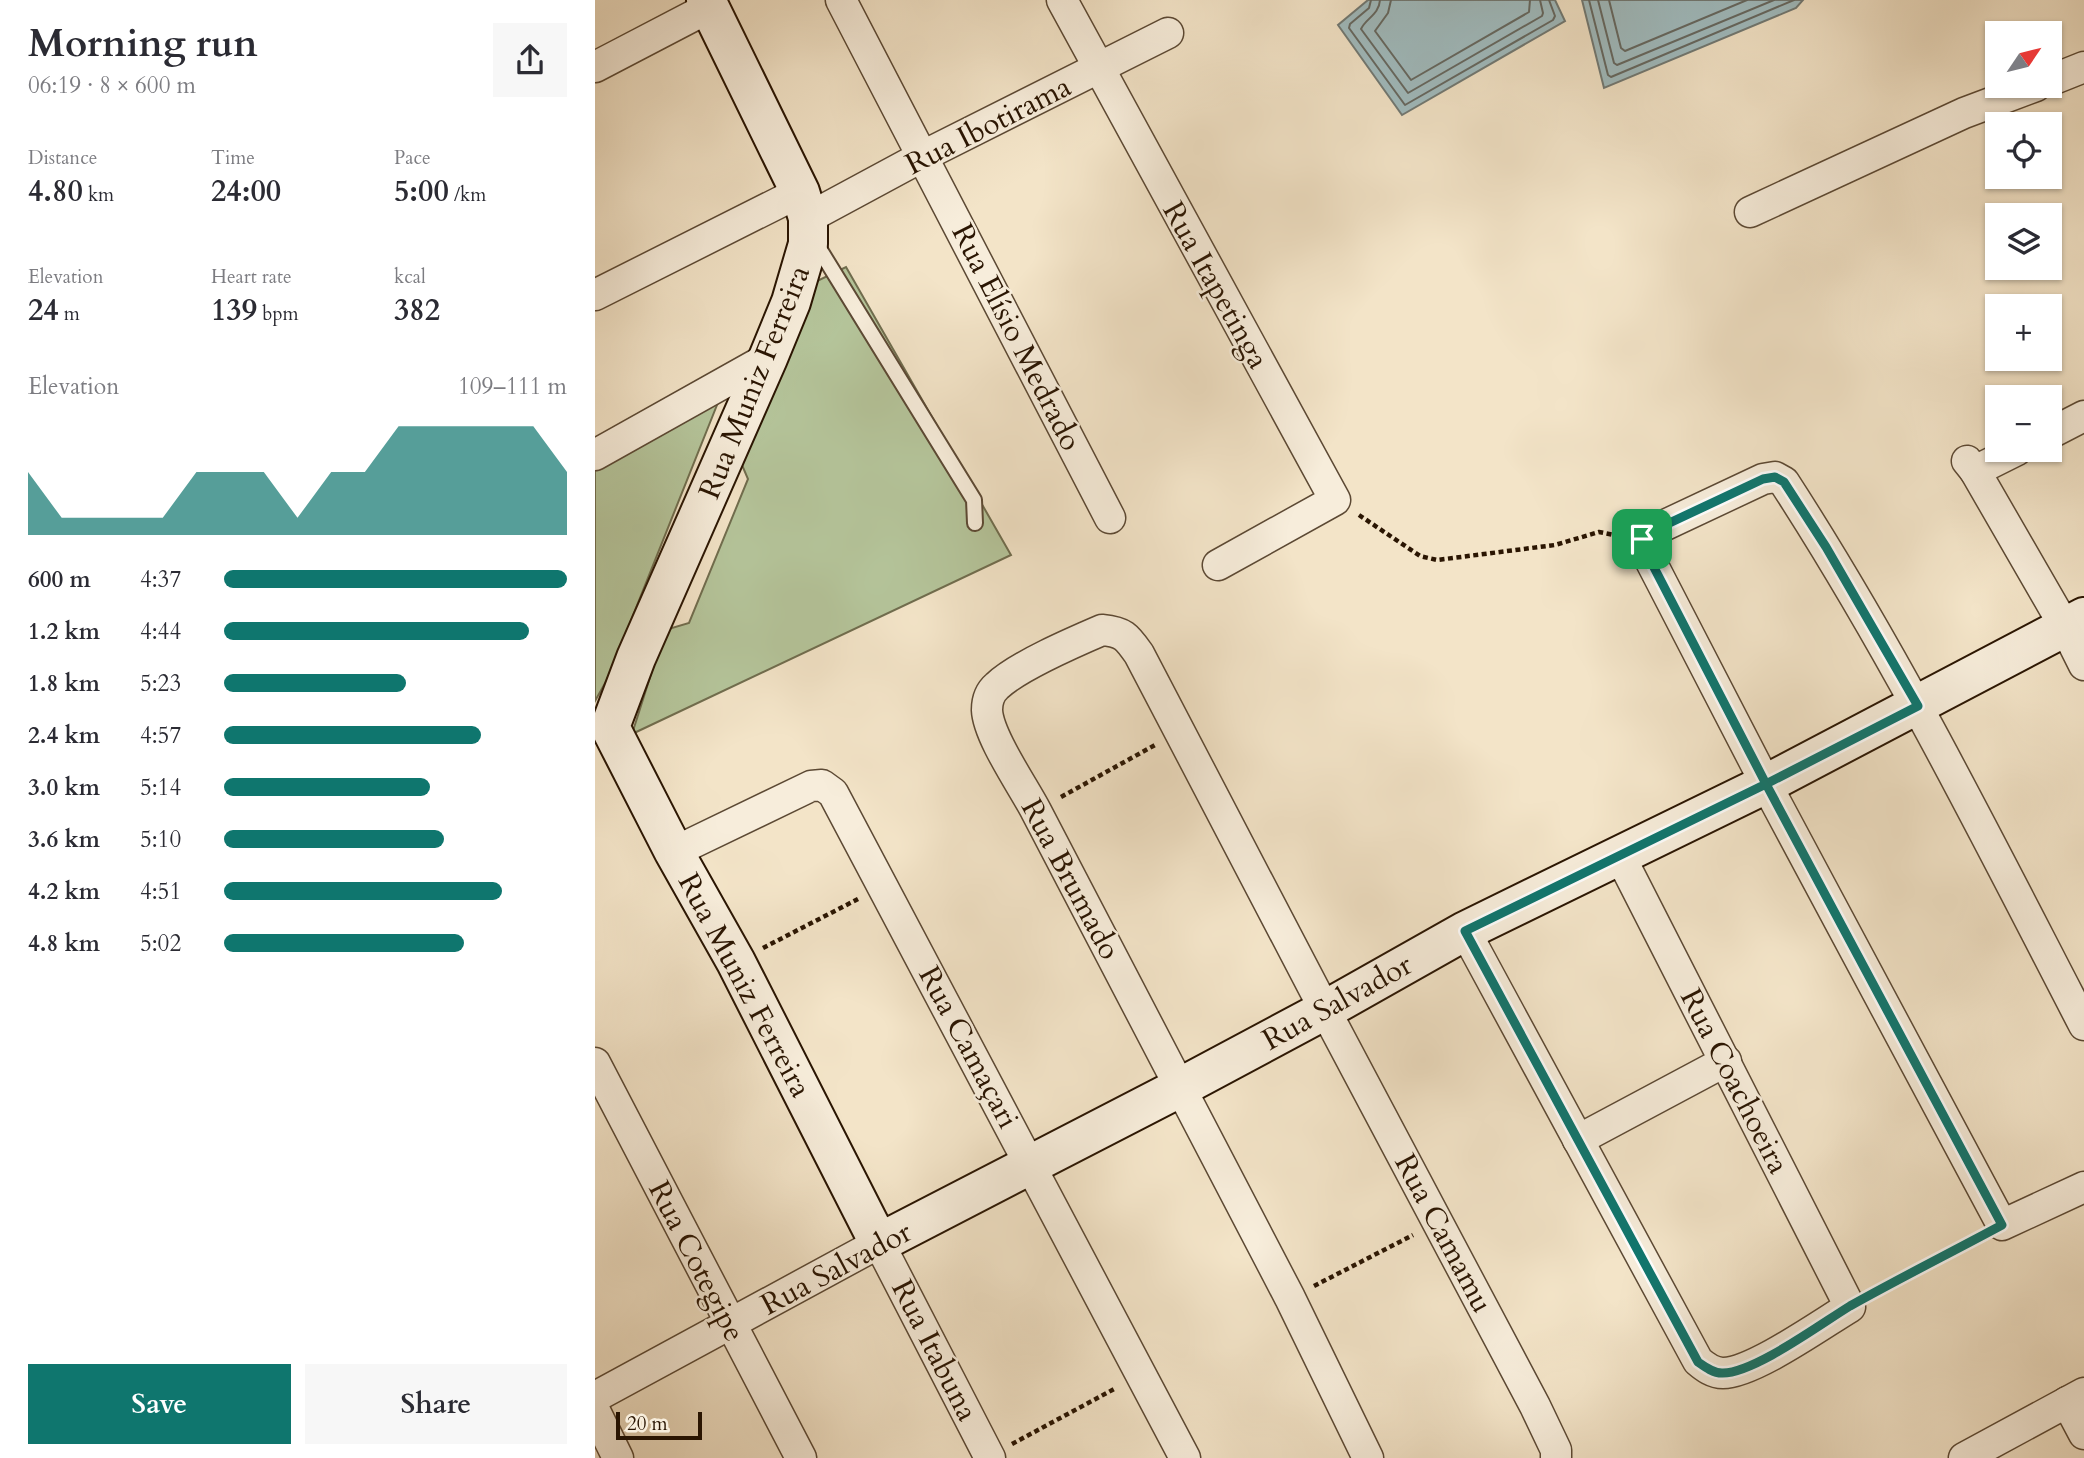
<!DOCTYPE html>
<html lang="en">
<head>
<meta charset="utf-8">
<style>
  :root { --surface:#fff; --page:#f7f7f7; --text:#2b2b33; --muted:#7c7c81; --accent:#0f766e }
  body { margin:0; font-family:Cardo,serif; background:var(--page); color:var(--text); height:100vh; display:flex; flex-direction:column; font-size:26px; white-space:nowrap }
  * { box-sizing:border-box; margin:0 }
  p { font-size:23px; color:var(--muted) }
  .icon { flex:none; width:38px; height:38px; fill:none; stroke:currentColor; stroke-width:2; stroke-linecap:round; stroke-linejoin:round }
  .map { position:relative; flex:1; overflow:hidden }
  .details { display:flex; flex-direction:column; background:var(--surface); width:595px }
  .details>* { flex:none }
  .needle { width:46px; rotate:55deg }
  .tools { position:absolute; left:1390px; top:21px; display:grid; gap:14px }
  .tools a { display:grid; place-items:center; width:77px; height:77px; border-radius:0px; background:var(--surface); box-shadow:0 2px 5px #0004; font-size:35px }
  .scale { position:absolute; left:21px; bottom:18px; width:86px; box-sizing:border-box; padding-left:7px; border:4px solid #2a1502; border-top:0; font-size:19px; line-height:24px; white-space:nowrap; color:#2a1502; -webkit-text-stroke:5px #f7eddb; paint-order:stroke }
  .pin { position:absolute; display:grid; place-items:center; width:60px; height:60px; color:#fff; margin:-30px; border-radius:14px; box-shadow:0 4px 10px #0006 }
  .round { display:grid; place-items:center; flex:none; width:74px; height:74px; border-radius:0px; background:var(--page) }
  .summary { display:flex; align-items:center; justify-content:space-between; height:119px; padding:0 28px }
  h1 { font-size:38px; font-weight:800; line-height:52px }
  .metrics { display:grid; grid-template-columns:repeat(3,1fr); gap:10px; height:119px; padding:7px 28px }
  .metrics div { display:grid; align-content:center }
  .metrics b { font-size:30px; font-weight:800 }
  .metrics small { font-size:19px; font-weight:400 }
  .metrics p { font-size:19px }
  .chart { height:196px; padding:14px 28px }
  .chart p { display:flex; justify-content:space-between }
  .chart svg { width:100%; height:126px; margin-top:7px; fill:var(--accent); opacity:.7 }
  .action { display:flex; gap:14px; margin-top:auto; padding:14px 28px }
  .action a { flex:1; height:80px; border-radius:0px; background:var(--accent); color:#fff; font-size:28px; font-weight:800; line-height:80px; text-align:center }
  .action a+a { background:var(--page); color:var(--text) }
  ul { padding:0 28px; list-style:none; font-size:23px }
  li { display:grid; grid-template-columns:112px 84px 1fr; align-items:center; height:52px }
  li i { height:18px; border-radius:9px; background:var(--accent) }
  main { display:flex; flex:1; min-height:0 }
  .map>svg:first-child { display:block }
</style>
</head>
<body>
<main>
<section class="details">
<div class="summary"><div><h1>Morning run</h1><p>06:19 · 8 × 600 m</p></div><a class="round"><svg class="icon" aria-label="share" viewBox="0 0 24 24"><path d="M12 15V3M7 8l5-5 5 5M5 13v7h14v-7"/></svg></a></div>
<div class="metrics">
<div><p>Distance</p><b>4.80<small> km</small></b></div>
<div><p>Time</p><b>24:00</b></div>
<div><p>Pace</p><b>5:00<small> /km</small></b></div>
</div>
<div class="metrics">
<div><p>Elevation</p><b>24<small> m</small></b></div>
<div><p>Heart rate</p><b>139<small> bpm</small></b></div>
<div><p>kcal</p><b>382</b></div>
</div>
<div class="chart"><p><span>Elevation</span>109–111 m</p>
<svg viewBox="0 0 160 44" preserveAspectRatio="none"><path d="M0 44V22L10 38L20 38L30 38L40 38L50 22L60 22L70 22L80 38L90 22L100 22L110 6L120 6L130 6L140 6L150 6L160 22V44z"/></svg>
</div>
<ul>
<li><b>600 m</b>4:37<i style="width:100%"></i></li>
<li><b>1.2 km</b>4:44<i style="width:89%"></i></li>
<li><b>1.8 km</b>5:23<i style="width:53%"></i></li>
<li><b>2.4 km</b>4:57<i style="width:75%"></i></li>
<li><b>3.0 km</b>5:14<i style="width:60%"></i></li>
<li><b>3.6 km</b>5:10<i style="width:64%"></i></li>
<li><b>4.2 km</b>4:51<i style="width:81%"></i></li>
<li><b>4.8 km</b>5:02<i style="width:70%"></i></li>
</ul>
<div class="action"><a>Save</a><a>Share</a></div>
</section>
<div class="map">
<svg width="1489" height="1458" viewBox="0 0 1489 1458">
  <rect width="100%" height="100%" fill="#f3e4c8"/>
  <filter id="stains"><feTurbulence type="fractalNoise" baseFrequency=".00286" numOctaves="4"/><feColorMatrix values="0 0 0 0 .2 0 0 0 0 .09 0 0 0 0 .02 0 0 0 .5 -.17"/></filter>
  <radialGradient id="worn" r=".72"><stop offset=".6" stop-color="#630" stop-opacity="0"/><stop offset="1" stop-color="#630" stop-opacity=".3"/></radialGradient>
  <g fill="#b5c59b" stroke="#706d4e" stroke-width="2">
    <path d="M 251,267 L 416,555 L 37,734 L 70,630 L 94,623 L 153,479 L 144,458 L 220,282 Z"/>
    <path d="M 124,400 L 13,678 L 0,701 L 0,467 Z"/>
  </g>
  <g fill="#a0bcc0" stroke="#717974" stroke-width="2">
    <path d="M 773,0 L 960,0 L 970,21 L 807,115 L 743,25 Z"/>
    <path d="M 987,0 L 1208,0 L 1201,8 L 1009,88 Z"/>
  </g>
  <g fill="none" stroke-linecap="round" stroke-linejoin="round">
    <g stroke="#656861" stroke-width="2">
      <path d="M 776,0 L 774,8 L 755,24 L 754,28 L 810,105 L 958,20 L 960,16 L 954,0"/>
      <path d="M 785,0 C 784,15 771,18 766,29 L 813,93 L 947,16 L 948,13 L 945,0"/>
      <path d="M 796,0 L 793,13 L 780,31 L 816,80 L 934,12 L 935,0"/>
      <path d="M 994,0 L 1013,75 L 1016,77 L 1199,0"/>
      <path d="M 1003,0 L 1019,63 L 1022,65 L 1179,0"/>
      <path d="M 1014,0 L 1026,48 L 1030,51 L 1152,0"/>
    </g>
    <g stroke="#5c4934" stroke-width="18">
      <path id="lane" d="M 220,242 L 379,500 L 380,523"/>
    </g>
    <g stroke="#5c4934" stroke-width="33">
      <g id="street">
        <path d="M 246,0 L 515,518"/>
        <path d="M 467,0 L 740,500 L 623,565"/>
        <path d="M 0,67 L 115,7"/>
        <path d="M 1454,81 L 1489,67"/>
        <path d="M 1155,212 L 1369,113 L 1441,86"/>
        <path d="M 213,218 L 328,156 L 573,33"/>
        <path d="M 0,295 L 205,192"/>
        <path d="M 1454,434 L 1489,416"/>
        <path d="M 0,455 L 173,358"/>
        <path d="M 1372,461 L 1380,471 L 1470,627 L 1489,665"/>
        <path d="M 1380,471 L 1422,450"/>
        <path d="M 79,852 L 216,786 L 227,785 L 238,793 L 590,1458"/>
        <path d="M 870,931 L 1103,1361 C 1110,1367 1118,1373 1128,1373 C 1158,1373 1228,1323 1255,1307 L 1025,856"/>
        <path d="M 1489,1025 C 1394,842 1302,656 1189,482 L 1180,477 L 1168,479 L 1051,534 L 1047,539 L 1051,552 L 1171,784 L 1407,1225 L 1489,1187"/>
        <path d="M 0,1063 L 206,1458"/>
        <path d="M 983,1140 L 1131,1061"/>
        <path d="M 0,1397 L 284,1243 L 395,1458"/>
        <path d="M 1472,1402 L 1489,1434"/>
        <path d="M 0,1411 L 23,1458"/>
        <path d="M 773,1458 L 695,1298 L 441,811 C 428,786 393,736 392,710 C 392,700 395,692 402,686 C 423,666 479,642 507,630 C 529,632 532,637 544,654 L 730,1010 L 940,1406 L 961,1450 L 961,1458"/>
        <path d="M 1369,1458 L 1489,1393"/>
      </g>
    </g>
    <g stroke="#2a1502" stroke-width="42">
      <path id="secondary" d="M 111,0 L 205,192 L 213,218 L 213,244 L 196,302 L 173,358 L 41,658 L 15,727 L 79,852 L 141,962 L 284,1243 L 586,1087 L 730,1010 L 870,931 L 1171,784 L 1489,617"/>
    </g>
    <g stroke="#2a1502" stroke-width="4.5" stroke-dasharray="5 3.5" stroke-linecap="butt">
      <path d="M 764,515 L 825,556 L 842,560 L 960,545 L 1004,532 L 1019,535"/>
      <path d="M 466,797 L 560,745"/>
      <path d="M 168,948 L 263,899"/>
      <path d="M 719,1286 L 818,1235"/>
      <path d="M 1278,1294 L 1382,1239"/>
      <path d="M 417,1444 L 521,1388"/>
    </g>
    <use href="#lane" stroke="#f7eddb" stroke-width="14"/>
    <use href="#street" stroke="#f7eddb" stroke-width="30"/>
    <use href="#secondary" stroke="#f7eddb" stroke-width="38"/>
  </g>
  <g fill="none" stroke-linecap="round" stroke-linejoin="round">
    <g stroke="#fff" stroke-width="14">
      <path id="route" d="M 1047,539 L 1051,552 L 1171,784 L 870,931 L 1103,1362 C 1110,1367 1118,1373 1127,1373 C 1158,1374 1227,1323 1255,1306 C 1305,1278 1357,1252 1407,1225 L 1171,784 L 1323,706 L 1231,547 L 1189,482 L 1180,477 L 1168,479 L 1051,534 L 1047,539"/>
    </g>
    <use href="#route" stroke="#0f766e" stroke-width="9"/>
  </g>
  <g text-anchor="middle" stroke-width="5" stroke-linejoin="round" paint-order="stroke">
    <g font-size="30" fill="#2a1502" stroke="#f7eddb">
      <text transform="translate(393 125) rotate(-27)" y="10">Rua Ibotirama</text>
      <text transform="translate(621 285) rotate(61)" y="10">Rua Itapetinga</text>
      <text transform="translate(422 337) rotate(63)" y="10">Rua Elísio Medrado</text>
      <text transform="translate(159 382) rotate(-68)" y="10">Rua Muniz Ferreira</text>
      <text transform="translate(476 879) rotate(62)" y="10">Rua Brumado</text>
      <text transform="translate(150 985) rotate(62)" y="10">Rua Muniz Ferreira</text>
      <text transform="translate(742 1002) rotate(-29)" y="10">Rua Salvador</text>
      <text transform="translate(374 1047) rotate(62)" y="10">Rua Camaçari</text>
      <text transform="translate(1140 1081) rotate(63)" y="10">Rua Coachoeira</text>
      <text transform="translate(849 1233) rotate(62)" y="10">Rua Camamu</text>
      <text transform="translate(102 1261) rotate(63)" y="10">Rua Cotegipe</text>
      <text transform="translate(241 1268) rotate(-28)" y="10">Rua Salvador</text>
      <text transform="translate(340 1350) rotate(63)" y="10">Rua Itabuna</text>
    </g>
  </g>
  <rect width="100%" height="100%" filter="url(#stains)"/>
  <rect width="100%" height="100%" fill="url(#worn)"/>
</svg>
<div class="tools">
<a><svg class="needle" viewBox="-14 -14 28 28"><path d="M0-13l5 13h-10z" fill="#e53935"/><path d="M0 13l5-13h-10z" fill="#7c7c81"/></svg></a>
<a><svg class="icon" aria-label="locate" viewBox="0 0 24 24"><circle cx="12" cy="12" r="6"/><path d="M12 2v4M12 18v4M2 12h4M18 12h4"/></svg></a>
<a><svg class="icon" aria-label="layers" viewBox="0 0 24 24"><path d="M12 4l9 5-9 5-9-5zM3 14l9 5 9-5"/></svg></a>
<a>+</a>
<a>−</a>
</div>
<div class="scale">20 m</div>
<div class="pin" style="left:1047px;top:539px;background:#1e9e55"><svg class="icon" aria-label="arrive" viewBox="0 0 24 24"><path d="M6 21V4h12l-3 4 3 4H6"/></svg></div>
</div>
</main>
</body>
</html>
